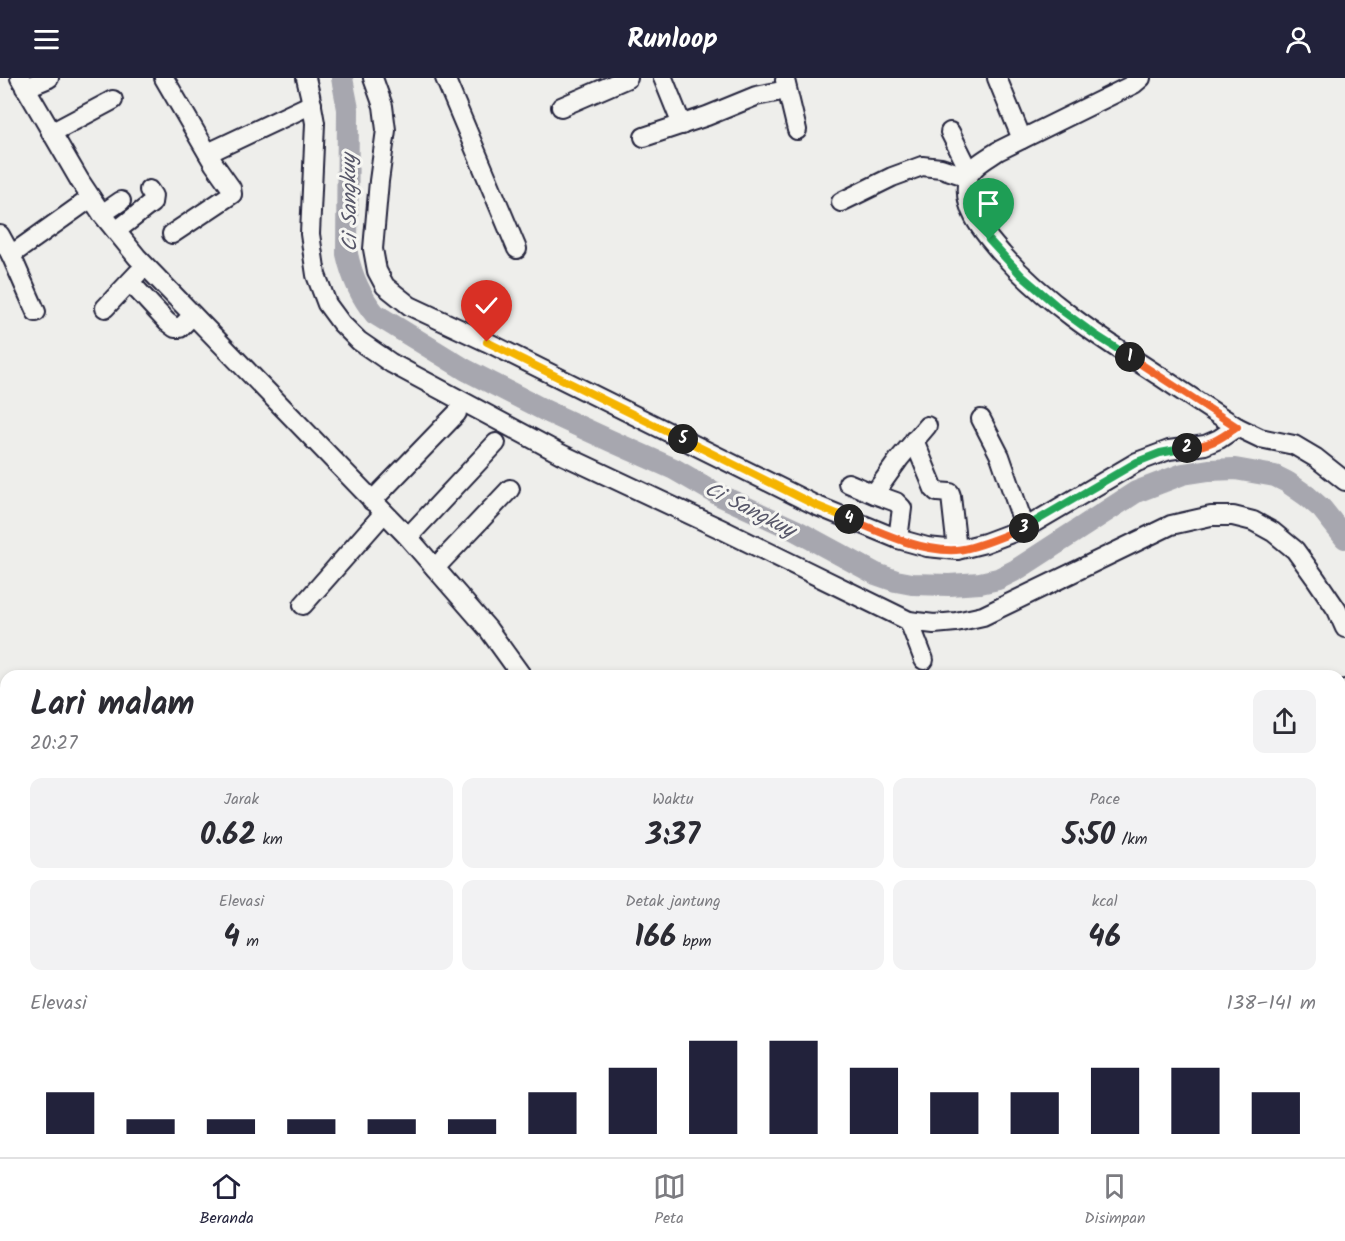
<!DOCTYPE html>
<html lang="id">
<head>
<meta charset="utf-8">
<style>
  :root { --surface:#fff; --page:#f2f2f3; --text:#2b2b33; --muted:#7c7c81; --line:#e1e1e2; --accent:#22223b }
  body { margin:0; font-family:Kalam,sans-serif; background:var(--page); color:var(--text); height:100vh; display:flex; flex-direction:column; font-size:22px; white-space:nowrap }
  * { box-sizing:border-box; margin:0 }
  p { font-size:20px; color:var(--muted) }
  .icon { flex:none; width:33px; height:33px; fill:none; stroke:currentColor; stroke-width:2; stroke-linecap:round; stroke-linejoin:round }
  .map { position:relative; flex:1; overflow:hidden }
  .drawer { position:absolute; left:0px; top:592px; width:1346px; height:488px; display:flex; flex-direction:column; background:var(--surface); border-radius:18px 18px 0 0; box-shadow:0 3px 9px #0003 }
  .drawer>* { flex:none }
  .pin { position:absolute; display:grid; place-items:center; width:51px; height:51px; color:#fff; margin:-62px -26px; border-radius:50% 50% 50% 0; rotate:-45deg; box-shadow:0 0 6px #0007 }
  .pin .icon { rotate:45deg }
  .km { position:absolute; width:30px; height:30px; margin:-15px; border-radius:50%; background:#222; color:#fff; font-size:16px; line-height:30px; text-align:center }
  .round { display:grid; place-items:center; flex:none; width:63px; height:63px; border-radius:12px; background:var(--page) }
  .head { display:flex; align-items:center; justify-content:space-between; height:102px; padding:0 30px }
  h1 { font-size:33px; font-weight:800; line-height:45px }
  .figures { display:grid; grid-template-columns:repeat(3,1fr); gap:9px; height:102px; padding:6px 30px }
  .figures div { display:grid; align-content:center; border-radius:12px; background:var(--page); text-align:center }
  .figures b { font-size:30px; font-weight:800 }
  .figures small { font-size:16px; font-weight:400 }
  .figures p { font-size:16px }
  .chart { height:168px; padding:12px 30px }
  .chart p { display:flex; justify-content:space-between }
  .chart svg { width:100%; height:108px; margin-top:6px; stroke:var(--accent); stroke-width:6 }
  header { display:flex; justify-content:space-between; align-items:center; height:78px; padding:0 30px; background:var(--accent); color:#fff; font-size:27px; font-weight:800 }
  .tabs { display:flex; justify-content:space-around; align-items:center; height:84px; border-top:2px solid var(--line); background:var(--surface); font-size:16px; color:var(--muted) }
  .tabs a { display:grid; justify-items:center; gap:3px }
  .tabs .current { color:var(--accent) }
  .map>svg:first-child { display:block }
</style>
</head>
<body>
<header><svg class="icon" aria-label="menu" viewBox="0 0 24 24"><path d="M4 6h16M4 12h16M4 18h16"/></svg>Runloop<svg class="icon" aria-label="person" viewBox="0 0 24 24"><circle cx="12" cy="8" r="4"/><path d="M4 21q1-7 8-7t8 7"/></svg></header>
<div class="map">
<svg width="1345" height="1079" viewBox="0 0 1345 1079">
  <rect width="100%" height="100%" fill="#eeeeeb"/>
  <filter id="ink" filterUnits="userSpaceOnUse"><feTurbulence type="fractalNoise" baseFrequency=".0167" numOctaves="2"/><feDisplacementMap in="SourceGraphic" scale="12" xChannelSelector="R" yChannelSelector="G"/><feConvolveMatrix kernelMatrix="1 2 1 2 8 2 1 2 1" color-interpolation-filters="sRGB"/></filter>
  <g filter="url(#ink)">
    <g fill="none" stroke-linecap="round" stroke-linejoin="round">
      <g stroke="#727281" stroke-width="4">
        <path d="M 0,838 L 6,845"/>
        <path d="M 282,1074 L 285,1079"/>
      </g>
      <g stroke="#a7a7af" stroke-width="22">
        <path d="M 342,0 L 348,31 L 347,176 C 352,199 360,218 375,236 L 466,292 L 546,333 L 611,363 L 674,391 L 719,417 L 795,452 L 876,496 L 896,503 L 912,506 L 949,507 L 980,505 L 998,501 L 1016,492 L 1136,414 L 1183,396 L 1209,392 L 1235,391 L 1275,398 L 1287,404 L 1307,418 L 1322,431 L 1345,460"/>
        <path d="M 1340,674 L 1345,665"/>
        <path d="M 1340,960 L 1345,964"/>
      </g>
      <g stroke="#22223b" stroke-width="22">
        <g id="minor">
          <path d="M 20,0 L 80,103 L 102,136 L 137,179 L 408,459 L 488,551 L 522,598"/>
          <path d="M 164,0 L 214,86 L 231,110 L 232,116 L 172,156"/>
          <path d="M 306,0 L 310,17 L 315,45 L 310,156 L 316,197 L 327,226 L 341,245 L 359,263 L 391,285 L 561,376 L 721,451 L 909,543 L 934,546 L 956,544 L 983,538 L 1171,447 L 1211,438 L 1233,438 L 1253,443 L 1273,454 L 1295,472 L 1316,501 L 1337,532 L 1345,550"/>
          <path d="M 373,0 L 383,28 L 386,52 L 379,103 L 373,171 L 377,193 L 385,208 L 410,228 L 487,264 L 815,427 L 898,461 L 927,469 L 957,472 L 985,465 L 1025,450 L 1137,384 L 1169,372 L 1205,367 L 1219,361 L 1237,349"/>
          <path d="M 445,0 L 517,171"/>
          <path d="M 663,0 L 682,47"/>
          <path d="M 997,0 L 1022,61"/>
          <path d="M 1141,0 L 1134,6 L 998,73 C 988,80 971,88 968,100 C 961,131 984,155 1002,176 C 1048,227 1104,262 1161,299 C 1186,316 1212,333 1237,349 L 1260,360 L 1294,367 L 1316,380 L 1345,403"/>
          <path d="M 785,2 L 797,52"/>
          <path d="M 25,10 L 49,0"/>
          <path d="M 561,29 L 628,0"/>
          <path d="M 950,54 L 966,86 L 972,93"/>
          <path d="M 51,55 L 113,22"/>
          <path d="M 644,59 L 707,38 L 756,18 L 787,12"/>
          <path d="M 208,75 L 312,26"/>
          <path d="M 841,124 L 892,99 L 922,88 L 941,90 L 968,99"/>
          <path d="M 102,136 L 121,123"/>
          <path d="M 116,153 L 152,125 L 153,118 L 149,112"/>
          <path d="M 0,157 L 11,177"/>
          <path d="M 130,204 L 167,244 L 175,250 L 180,250 L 193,237"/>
          <path d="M 105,230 L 138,195"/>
          <path d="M 36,234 L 11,177 L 91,120"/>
          <path d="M 981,341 L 1000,378 L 1025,450"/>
          <path d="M 914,362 L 934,411 L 937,414 L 950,415 L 951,418 L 957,472"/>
          <path d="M 848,405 L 874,416"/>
          <path d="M 372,423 L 457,335"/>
          <path d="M 408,459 L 496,365"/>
          <path d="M 898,461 L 902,430 L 896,424 L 874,416 L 899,381 L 927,348"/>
          <path d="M 435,490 L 510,411"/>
          <path d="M 303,527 L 384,435"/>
          <path d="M 909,543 L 924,582"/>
          <path d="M 1340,624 L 1345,611"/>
          <path d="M 1340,1015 L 1345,1019"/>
          <path d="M 970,1074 L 974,1079"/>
          <path d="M 1200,1074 L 1201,1079"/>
        </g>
      </g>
      <use href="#minor" stroke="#f6f6f2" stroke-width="18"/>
    </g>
  </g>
  <g fill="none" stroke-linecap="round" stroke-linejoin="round" filter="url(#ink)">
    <g stroke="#fff" stroke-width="12">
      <path id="split-1" d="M 989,162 L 1022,198 L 1064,234 L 1094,256 L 1130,279"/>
    </g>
    <g stroke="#fff" stroke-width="12">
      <path id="split-2" d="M 1130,279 L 1237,349 C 1218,362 1211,367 1187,370"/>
    </g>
    <g stroke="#fff" stroke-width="12">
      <path id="split-3" d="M 1024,450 L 1137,384 L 1160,375 L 1187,370"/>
    </g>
    <g stroke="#fff" stroke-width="12">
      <path id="split-4" d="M 849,441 C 881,454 920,474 956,472 C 975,471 1005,457 1024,450"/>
    </g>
    <g stroke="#fff" stroke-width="12">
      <path id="split-5" d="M 683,361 L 815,427 L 849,441"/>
    </g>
    <g stroke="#fff" stroke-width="12">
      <path id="split-6" d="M 487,264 L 683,361"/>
    </g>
    <use href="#split-1" stroke="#22a559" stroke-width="8"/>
    <use href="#split-2" stroke="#f0652b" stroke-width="8"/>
    <use href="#split-3" stroke="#22a559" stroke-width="8"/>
    <use href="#split-4" stroke="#f0652b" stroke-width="8"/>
    <use href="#split-5" stroke="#f5b400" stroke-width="8"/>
    <use href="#split-6" stroke="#f5b400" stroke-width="8"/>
  </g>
  <g text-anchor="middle" stroke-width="6" stroke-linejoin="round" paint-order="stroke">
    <g font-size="21" font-style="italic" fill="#575769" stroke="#f6f6f2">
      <text transform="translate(349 125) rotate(-91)" y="7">Ci Sangkuy</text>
      <text transform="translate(750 431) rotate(27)" y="7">Ci Sangkuy</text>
    </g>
  </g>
</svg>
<div class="pin" style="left:989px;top:162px;background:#1e9e55"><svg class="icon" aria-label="arrive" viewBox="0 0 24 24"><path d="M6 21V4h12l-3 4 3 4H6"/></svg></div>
<div class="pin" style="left:487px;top:264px;background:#d93025"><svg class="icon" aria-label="check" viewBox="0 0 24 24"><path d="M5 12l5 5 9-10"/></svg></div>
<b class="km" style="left:1130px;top:279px">1</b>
<b class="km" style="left:1187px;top:370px">2</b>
<b class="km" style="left:1024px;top:450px">3</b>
<b class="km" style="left:849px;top:441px">4</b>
<b class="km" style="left:683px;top:361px">5</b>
<section class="drawer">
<div class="head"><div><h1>Lari malam</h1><p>20:27</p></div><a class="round"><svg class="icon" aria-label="share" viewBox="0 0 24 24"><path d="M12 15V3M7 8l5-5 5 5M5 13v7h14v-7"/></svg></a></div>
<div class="figures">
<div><p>Jarak</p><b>0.62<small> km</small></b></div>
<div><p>Waktu</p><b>3:37</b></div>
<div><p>Pace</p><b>5:50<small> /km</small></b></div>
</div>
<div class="figures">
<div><p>Elevasi</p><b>4<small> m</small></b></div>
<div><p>Detak jantung</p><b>166<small> bpm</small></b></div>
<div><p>kcal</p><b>46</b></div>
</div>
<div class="chart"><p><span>Elevasi</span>138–141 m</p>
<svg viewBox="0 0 160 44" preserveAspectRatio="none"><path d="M5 44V27M15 44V38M25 44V38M35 44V38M45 44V38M55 44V38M65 44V27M75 44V17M85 44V6M95 44V6M105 44V17M115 44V27M125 44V27M135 44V17M145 44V17M155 44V27"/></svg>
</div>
</section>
</div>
<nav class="tabs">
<a class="current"><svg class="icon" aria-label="home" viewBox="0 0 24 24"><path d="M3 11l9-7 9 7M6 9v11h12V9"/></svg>Beranda</a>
<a><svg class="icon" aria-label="map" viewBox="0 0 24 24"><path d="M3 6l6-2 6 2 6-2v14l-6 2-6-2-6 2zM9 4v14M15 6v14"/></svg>Peta</a>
<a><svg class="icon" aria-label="saved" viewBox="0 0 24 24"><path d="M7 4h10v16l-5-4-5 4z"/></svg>Disimpan</a>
</nav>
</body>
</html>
